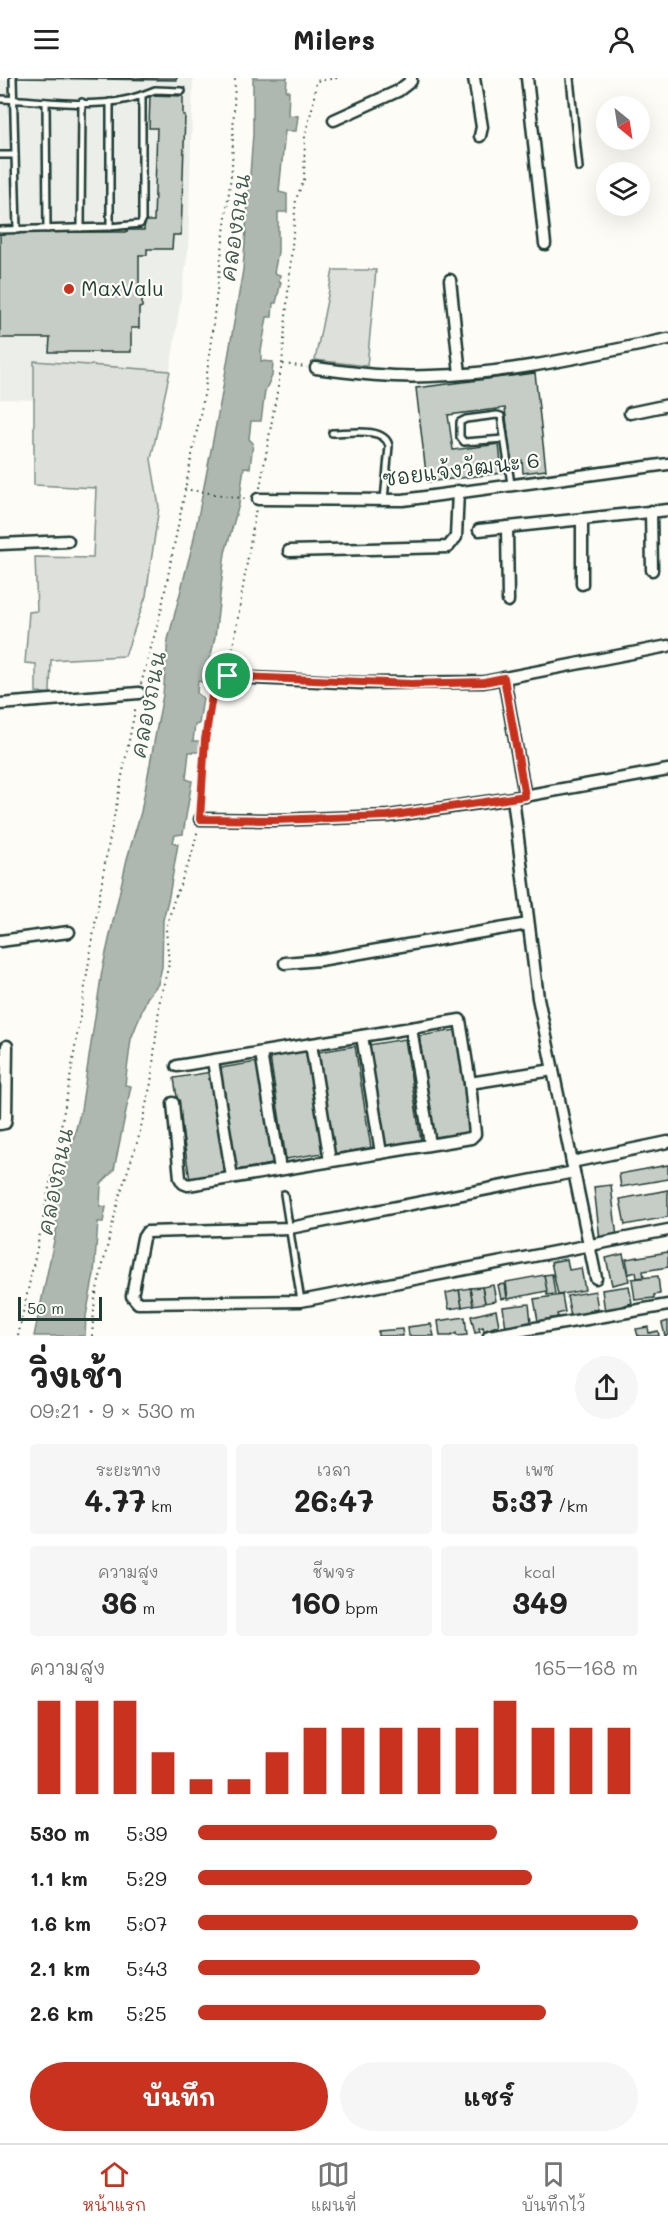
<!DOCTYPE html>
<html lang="th">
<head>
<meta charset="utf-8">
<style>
  :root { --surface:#fff; --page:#f6f6f6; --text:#222; --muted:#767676; --line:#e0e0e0; --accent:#c8321e }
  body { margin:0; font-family:Mali,"Playpen Sans Thai",sans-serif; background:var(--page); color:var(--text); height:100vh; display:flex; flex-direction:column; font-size:22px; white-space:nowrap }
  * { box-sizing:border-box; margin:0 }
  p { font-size:20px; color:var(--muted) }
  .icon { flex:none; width:33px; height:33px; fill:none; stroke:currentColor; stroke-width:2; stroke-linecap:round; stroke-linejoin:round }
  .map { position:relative; height:1258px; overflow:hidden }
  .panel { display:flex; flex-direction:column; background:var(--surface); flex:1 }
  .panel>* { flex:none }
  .needle { width:39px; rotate:150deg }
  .tools { position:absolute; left:596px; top:18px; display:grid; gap:12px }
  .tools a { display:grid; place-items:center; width:54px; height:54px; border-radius:50%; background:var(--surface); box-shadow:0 6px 24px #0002; font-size:30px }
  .scale { position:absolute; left:18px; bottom:15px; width:84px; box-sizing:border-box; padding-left:6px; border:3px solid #1f3d34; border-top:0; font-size:16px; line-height:21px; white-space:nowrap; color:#1f3d34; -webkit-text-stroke:4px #fdfcf7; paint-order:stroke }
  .pin { position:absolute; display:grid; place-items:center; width:51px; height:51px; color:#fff; margin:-26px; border:3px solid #fff; border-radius:50%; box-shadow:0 2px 6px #0007 }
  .round { display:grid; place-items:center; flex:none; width:63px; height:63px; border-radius:32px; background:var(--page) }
  .headline { display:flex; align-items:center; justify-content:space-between; height:102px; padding:0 30px }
  h1 { font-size:33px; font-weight:700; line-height:45px }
  .stats { display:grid; grid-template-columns:repeat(3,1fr); gap:9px; height:102px; padding:6px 30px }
  .stats div { display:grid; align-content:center; border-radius:6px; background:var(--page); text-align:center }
  .stats b { font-size:30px; font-weight:700 }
  .stats small { font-size:16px; font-weight:400 }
  .stats p { font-size:16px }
  .chart { height:168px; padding:12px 30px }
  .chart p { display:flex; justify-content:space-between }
  .chart svg { width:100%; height:108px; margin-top:6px; stroke:var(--accent); stroke-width:6 }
  .action { display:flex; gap:12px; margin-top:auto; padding:12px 30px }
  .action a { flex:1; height:69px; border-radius:36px; background:var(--accent); color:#fff; font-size:24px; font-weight:700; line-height:69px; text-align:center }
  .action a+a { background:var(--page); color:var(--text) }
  ul { padding:0 30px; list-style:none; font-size:20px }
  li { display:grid; grid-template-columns:96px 72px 1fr; align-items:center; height:45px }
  li i { height:15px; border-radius:8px; background:var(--accent) }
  header { display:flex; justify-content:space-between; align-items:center; height:78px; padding:0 30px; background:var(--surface); font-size:27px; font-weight:700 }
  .dock { display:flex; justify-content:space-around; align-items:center; height:84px; border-top:2px solid var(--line); background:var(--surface); font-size:16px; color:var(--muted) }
  .dock a { display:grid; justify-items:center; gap:3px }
  .dock .current { color:var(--accent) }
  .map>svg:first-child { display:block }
</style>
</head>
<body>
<header><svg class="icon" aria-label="menu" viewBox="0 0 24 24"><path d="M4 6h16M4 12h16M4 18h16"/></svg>Milers<svg class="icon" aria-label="person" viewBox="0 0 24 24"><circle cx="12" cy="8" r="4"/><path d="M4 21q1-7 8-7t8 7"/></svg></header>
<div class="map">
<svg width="668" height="1258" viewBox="0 0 668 1258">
  <rect width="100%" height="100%" fill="#fdfcf7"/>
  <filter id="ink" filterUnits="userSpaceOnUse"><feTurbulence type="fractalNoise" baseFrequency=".0167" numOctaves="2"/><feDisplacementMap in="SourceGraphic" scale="12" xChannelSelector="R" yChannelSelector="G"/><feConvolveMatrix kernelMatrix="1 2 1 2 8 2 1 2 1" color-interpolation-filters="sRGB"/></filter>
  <g filter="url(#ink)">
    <path fill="#eceee9" d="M 102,0 L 193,0 L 188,173 L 170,293 L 34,283 L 34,322 L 0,321 L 0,2 Z"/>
    <g fill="#dde0db" stroke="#7e8e88" stroke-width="1.5">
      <path d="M 333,192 L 376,192 L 367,288 L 315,282 Z"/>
      <path d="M 34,283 L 170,293 L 151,381 L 159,429 L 146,518 L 125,578 L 51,582 L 50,616 L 36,614 L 36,586 L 25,585 L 29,534 L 37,533 L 35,479 L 93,480 L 96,410 L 34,407 Z"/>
    </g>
    <path fill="#aeb8b1" stroke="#75877f" stroke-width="1.5" d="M 253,0 L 287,0 L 286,13 L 289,13 L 288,37 L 298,38 L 296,53 L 285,53 L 279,114 L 287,116 L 287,134 L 278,134 L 278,174 L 274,195 L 280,197 L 279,203 L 281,204 L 276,225 L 273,225 L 272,239 L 267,239 L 261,273 L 261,283 L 273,284 L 272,298 L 265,313 L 261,343 L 251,343 L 249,361 L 253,365 L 250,390 L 244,389 L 239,426 L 225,475 L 215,559 L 207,594 L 207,605 L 198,603 L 197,615 L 203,620 L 199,646 L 195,647 L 193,663 L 202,663 L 201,674 L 189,674 L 186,701 L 192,703 L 183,756 L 175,757 L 173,764 L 178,766 L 169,818 L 163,842 L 162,889 L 158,906 L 147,920 L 131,961 L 125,1007 L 131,1008 L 114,1092 L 101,1106 L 100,1128 L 106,1129 L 103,1144 L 98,1144 L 94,1196 L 86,1238 L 85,1258 L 34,1258 L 57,1149 L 55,1129 L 81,1032 L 102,893 L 127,781 L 141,734 L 163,617 L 168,562 L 193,465 L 221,321 L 243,192 L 253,56 Z"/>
    <g fill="#c6cdc7" stroke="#1f3d34" stroke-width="1.5">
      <path d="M 12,0 L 177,0 L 176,2 Z"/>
      <path d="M 150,17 L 183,18 L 183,37 L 185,37 L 181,157 L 173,157 L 172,171 L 147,171 L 147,177 L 139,177 L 139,208 L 142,208 L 142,229 L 139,230 L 139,250 L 131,250 L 131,274 L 49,274 L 50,260 L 0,260 L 0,154 L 127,154 L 126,152 L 144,152 L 145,143 L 154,143 L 157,50 L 149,50 Z"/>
      <path d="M 535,295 L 546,392 L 523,395 L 522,382 L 511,383 L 505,330 L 448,337 L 453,372 L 499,366 L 502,395 L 427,404 L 416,310 Z"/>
      <path d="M 456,952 L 472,1054 L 435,1060 L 419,958 Z"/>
      <path d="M 405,961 L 421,1063 L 384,1069 L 368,967 Z"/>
      <path d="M 355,968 L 371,1070 L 334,1076 L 318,974 Z"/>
      <path d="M 307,973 L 323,1075 L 286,1081 L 270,979 Z"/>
      <path d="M 257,984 L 273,1086 L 236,1092 L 220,990 Z"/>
      <path d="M 211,994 L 227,1096 L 190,1102 L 174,1000 Z"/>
      <path d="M 668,1087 L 668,1101 L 621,1109 L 619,1096 Z"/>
      <path d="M 611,1107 L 617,1160 L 600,1162 L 594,1109 Z"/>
      <path d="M 668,1112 L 668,1139 L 625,1147 L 620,1121 Z"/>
      <path d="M 668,1174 L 668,1189 L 643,1193 L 644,1199 L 637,1200 L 636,1194 L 629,1196 L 626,1181 Z"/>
      <path d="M 623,1176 L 629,1203 L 612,1207 L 606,1180 Z"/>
      <path d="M 567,1181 L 569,1192 L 581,1190 L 585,1212 L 558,1217 L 551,1184 Z"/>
      <path d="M 552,1196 L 555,1216 L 547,1217 L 544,1197 Z"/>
      <path d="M 544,1197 L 547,1213 L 508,1221 L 506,1204 Z"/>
      <path d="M 658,1198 L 660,1216 L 654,1217 L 654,1220 L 635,1222 L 632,1201 Z"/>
      <path d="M 505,1206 L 507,1220 L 501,1221 L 498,1207 Z"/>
      <path d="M 493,1207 L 496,1223 L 485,1225 L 482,1209 Z"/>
      <path d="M 629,1208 L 632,1225 L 625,1227 L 625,1230 L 605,1234 L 602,1212 Z"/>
      <path d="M 482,1209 L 485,1225 L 473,1227 L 470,1210 Z"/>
      <path d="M 470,1210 L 473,1227 L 462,1229 L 459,1212 Z"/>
      <path d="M 459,1212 L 462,1229 L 449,1231 L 446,1215 Z"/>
      <path d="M 595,1213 L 598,1231 L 590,1232 L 591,1236 L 571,1239 L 567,1218 Z"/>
      <path d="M 562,1217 L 565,1234 L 557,1236 L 558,1239 L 538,1243 L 534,1221 Z"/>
      <path d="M 529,1226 L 531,1244 L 525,1245 L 525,1248 L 506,1250 L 503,1229 Z"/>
      <path d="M 496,1232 L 499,1247 L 484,1253 L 483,1249 L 479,1250 L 480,1254 L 475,1255 L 471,1238 Z"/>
      <path d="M 465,1239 L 467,1257 L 457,1258 L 456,1255 L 451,1258 L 440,1258 L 438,1243 Z"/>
      <path d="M 668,1243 L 668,1257 L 665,1258 L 662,1245 Z"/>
      <path d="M 431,1246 L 434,1258 L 409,1258 L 408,1249 Z"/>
      <path d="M 648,1249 L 649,1255 L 658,1253 L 659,1258 L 638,1258 L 636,1251 Z"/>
      <path d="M 402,1251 L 403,1258 L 378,1258 L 378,1253 Z"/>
    </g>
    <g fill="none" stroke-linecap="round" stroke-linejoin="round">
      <g stroke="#1f3d34" stroke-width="10">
        <g id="lane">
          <path d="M 13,0 L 17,152"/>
          <path d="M 570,0 L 579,90"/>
          <path d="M 142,17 L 155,12 L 182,13"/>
          <path d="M 0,21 C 45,22 99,33 142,17 L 142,143 L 140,146 L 110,149 L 0,152"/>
          <path d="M 46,24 L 47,151"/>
          <path d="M 110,24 L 110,149"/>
          <path d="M 0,77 L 15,77"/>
          <path d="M 81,150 L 82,24"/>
          <path d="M 332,355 C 348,355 385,348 389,368 L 384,422"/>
          <path d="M 504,361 L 464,364 L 460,359 L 460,344 L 466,341 L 497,337 L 501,338 L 511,406"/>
          <path d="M 284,1116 L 301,1223"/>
        </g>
      </g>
      <g stroke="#1f3d34" stroke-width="15">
        <g id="street">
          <path d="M 474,0 L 482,49 L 480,58"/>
          <path d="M 527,0 L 545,166"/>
          <path d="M 334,42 L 398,13 L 411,3 L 411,0"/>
          <path d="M 450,202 L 460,296"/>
          <path d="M 316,290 C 354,295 391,300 430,298 C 510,296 589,277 668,261"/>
          <path d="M 630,335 L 668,327"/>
          <path d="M 258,421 L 403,422 L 668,386"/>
          <path d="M 651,433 L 652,492"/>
          <path d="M 582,441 L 582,506"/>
          <path d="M 507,449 L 508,523"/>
          <path d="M 479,452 L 668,432"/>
          <path d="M 0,466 L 68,463"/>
          <path d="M 289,473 L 448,469 L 456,459 L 458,413"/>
          <path d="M 228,599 L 363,605 L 484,604 L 668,568"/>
          <path d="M 504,600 L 525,718"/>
          <path d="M 0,626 L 139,615"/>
          <path d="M 513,720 L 538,920 L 596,1200"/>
          <path d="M 200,741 L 275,742 L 389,738 L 513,720 L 668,692"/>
          <path d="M 0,863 L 69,854"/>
          <path d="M 285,885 L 320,882 L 528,846"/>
          <path d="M 411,950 L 430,1066"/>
          <path d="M 362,958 L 381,1075"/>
          <path d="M 311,966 L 330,1083"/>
          <path d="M 261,975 L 280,1091"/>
          <path d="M 213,983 L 232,1099"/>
          <path d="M 470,1005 L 553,992"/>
          <path d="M 173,1025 L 180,1100 L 183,1105 L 188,1107 L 471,1060 L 475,1056 L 470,1005 L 460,942 L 177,988"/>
          <path d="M 0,1046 L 5,1045 L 6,1040 L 7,968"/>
          <path d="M 572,1084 L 668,1064"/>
          <path d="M 574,1094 L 290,1150 L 147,1154 L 143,1160 L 132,1218 L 138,1225 L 301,1223 L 668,1152"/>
          <path d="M 489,1258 L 668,1227"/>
        </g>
      </g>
      <g stroke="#1f3d34" stroke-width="2" stroke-dasharray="1.5 4.5" stroke-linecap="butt">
        <path d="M 283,286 L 307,289"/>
        <path d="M 260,410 L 282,286 L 296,121 L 304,102 L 305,57 L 313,27 L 316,3 L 338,0"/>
        <path d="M 184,411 L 247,421"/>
        <path d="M 230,588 L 256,430"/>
        <path d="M 141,606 L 161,533 L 205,312 L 232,89 L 235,0"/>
        <path d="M 201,730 L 205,662 L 215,599 L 218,598"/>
        <path d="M 18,1258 L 40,1156 L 69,1007 L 105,785 L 136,627"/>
        <path d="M 92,1258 L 95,1220 L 119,1119 L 138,1062 L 151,1005 L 160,921 L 169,886 L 166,851 L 173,825 L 192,776 L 198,751"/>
      </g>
      <use href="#lane" stroke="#fdfcf7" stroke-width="5"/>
      <use href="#street" stroke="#fdfcf7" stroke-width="10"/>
    </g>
  </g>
  <g fill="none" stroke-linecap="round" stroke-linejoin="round" filter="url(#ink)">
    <g stroke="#fff" stroke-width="12">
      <path id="route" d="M 218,598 L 411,606 L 484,604 L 504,600 L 525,718 L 388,738 L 274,742 L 200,741 L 205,662 L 215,599 Z"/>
    </g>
    <use href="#route" stroke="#c8321e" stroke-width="8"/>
  </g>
  <circle fill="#c8321e" stroke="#fdfcf7" stroke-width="2" cx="69" cy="211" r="6"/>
  <g text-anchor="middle" stroke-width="4.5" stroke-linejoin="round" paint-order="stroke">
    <g font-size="21" fill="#1f3d34" stroke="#fdfcf7" text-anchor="start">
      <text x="81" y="218">MaxValu</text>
    </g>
    <g font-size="21" fill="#1f3d34" stroke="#fdfcf7">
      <text transform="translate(461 392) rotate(-7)" y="7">ซอยแจ้งวัฒนะ 6</text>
    </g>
    <g font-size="22" font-style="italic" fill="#435c53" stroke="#fdfcf7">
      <text transform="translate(235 149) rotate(-82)" y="8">คลองถนน</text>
      <text transform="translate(148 626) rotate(-79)" y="8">คลองถนน</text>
      <text transform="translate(55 1103) rotate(-79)" y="8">คลองถนน</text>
    </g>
  </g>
</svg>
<div class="tools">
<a><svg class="needle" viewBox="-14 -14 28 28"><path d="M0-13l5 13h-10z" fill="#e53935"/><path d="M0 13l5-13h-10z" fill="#767676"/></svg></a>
<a><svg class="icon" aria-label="layers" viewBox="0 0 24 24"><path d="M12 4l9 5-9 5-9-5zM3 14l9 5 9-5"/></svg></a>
</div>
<div class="scale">50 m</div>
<div class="pin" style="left:228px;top:598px;background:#1e9e55"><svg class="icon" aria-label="arrive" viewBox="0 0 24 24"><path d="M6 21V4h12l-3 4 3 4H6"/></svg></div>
</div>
<section class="panel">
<div class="headline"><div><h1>วิ่งเช้า</h1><p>09:21 · 9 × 530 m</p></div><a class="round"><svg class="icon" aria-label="share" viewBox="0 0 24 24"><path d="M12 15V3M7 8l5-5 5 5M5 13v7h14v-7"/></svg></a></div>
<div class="stats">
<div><p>ระยะทาง</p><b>4.77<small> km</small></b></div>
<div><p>เวลา</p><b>26:47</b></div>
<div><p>เพซ</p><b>5:37<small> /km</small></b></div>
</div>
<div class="stats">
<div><p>ความสูง</p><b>36<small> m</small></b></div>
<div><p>ชีพจร</p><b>160<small> bpm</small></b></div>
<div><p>kcal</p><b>349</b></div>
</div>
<div class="chart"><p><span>ความสูง</span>165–168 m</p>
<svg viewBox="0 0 160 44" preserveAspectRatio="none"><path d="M5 44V6M15 44V6M25 44V6M35 44V27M45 44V38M55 44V38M65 44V27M75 44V17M85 44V17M95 44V17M105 44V17M115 44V17M125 44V6M135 44V17M145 44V17M155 44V17"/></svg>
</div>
<ul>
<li><b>530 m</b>5:39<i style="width:68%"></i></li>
<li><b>1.1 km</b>5:29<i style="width:76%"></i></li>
<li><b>1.6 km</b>5:07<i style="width:100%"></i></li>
<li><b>2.1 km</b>5:43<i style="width:64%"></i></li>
<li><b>2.6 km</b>5:25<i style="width:79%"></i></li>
</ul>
<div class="action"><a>บันทึก</a><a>แชร์</a></div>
</section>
<nav class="dock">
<a class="current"><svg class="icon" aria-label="home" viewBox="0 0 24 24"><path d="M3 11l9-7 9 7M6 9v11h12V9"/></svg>หน้าแรก</a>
<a><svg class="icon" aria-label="map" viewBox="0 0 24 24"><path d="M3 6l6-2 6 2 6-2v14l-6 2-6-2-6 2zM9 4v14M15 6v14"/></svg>แผนที่</a>
<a><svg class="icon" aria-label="saved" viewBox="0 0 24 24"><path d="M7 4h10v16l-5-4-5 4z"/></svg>บันทึกไว้</a>
</nav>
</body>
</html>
